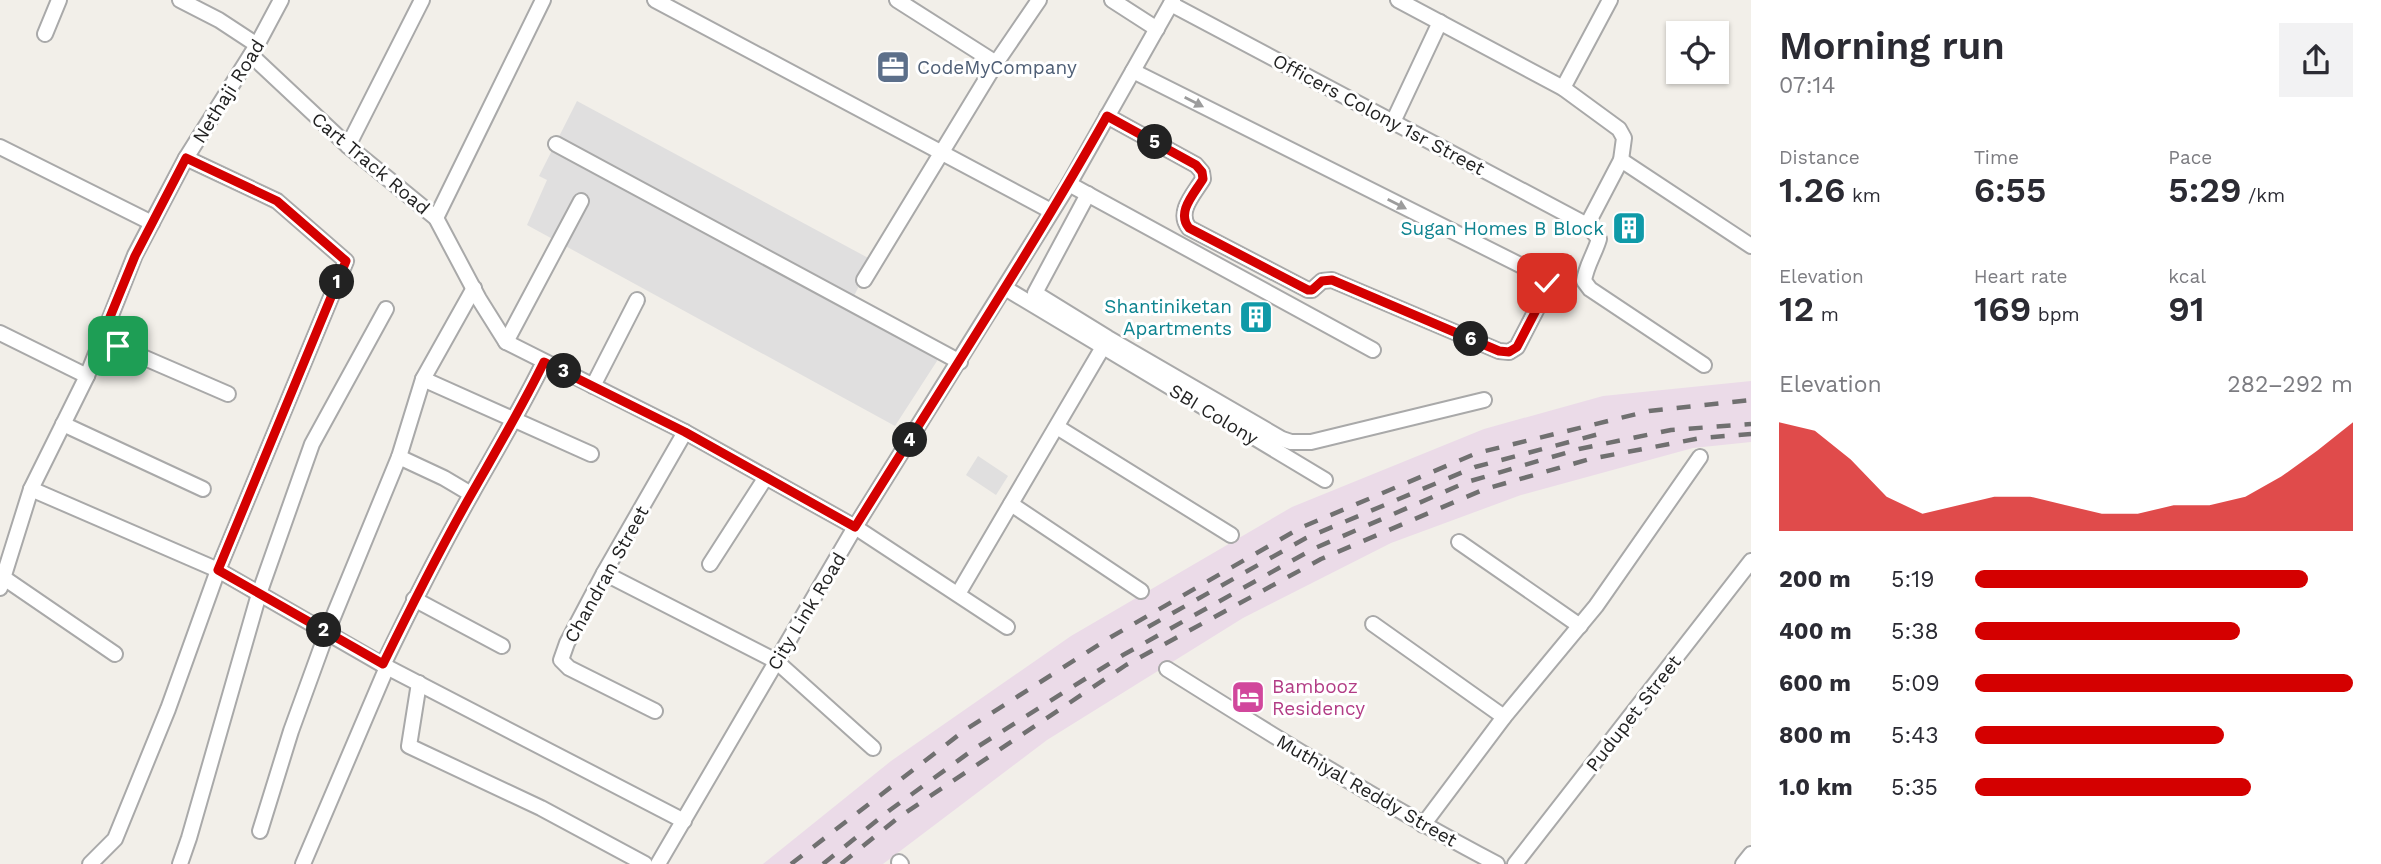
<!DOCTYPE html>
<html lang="en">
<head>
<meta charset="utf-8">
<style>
  :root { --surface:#fff; --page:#f2f2f3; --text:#2b2b33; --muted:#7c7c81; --accent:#d40000 }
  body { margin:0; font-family:"Work Sans",sans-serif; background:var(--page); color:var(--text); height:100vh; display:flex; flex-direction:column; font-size:26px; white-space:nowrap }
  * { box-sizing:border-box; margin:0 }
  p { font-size:23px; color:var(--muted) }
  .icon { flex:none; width:38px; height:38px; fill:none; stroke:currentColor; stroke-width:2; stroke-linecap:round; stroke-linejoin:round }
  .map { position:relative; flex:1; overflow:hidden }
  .side { display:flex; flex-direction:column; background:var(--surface); width:630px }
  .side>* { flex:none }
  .buttons { position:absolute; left:1666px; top:21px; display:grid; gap:14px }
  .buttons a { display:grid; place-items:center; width:63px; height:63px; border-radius:0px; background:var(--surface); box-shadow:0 2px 5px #0004; font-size:35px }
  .pin { position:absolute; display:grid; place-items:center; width:60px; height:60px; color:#fff; margin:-30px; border-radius:14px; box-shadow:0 4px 10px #0006 }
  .km { position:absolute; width:35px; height:35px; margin:-18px; border-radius:50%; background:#222; color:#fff; font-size:19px; line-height:35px; text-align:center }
  .round { display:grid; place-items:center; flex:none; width:74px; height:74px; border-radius:0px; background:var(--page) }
  .headline { display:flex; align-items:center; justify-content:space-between; height:119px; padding:0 28px }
  h1 { font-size:38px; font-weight:600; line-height:52px }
  .stats { display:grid; grid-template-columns:repeat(3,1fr); gap:10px; height:119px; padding:7px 28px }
  .stats div { display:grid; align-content:center }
  .stats b { font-size:35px; font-weight:600 }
  .stats small { font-size:19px; font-weight:400 }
  .stats p { font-size:19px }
  .chart { height:196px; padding:14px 28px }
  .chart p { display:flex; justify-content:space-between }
  .chart svg { width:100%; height:126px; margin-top:7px; fill:var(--accent); opacity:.7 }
  ul { padding:0 28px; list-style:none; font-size:23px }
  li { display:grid; grid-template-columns:112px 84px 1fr; align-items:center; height:52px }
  li i { height:18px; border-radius:9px; background:var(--accent) }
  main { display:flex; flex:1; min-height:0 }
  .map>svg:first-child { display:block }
</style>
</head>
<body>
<main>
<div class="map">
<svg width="1751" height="864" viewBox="0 0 1751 864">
  <rect width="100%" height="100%" fill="#f2efe9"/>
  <g fill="#e0dfdf">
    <path d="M 577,101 L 872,260 L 853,298 L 946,347 L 895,426 L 527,225 L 547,180 L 539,176 Z"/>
    <path d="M 978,456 L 1008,476 L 996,495 L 966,475 Z"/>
  </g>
  <path fill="#ebdbe8" d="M 1751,381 L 1751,442 L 1693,448 L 1521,495 L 1391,543 L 1243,618 L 1047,740 L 883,864 L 763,864 L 891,761 L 1071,636 L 1292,507 L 1484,429 L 1603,396 Z"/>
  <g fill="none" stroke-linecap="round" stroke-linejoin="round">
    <g stroke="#a9a9a9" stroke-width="18">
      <g id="minor">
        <path d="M 180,0 L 219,20 L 257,45"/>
        <path d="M 655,0 L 1051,211"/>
        <path d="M 897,0 L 996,63"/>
        <path d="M 1112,0 L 1157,29"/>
        <path d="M 1398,0 L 1563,88 L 1619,129 L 1624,138 L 1621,160 L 1587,225"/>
        <path d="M 1171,4 L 1587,225 L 1599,239 C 1595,253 1586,266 1584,281 L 1590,289 L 1704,365"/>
        <path d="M 45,34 L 59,0"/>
        <path d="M 251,55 L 348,146 L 436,218 L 479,299 L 506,342 L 685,432 L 855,527 L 1007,627"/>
        <path d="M 1563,88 L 1610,0"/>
        <path d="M 1107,116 L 1196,165 L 1202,172 L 1203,179 C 1194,194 1176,212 1189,228 L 1308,290 L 1312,290 L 1322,281 L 1332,280 L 1499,351 L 1509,352 L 1517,347 L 1545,293 L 1547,283 L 1542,276 L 1133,71"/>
        <path d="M 1393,122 L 1440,22"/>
        <path d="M 556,144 L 960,362"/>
        <path d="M 348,146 L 422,0"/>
        <path d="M 0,147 L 152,223"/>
        <path d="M 1621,160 L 1751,246"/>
        <path d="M 1069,184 L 1373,350"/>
        <path d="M 1088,194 L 1035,293 L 1108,338 L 1282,439 L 1291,442 L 1311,442 L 1484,400"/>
        <path d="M 436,218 L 543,0"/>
        <path d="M 864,280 L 996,63 L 1039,0"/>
        <path d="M 1005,288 L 1325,480"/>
        <path d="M 0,333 L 87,376"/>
        <path d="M 101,339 L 228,394"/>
        <path d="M 506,342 L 581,201"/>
        <path d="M 423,379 L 591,454"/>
        <path d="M 593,386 L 637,300"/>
        <path d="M 63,424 L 203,489"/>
        <path d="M 1057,427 L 1231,535"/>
        <path d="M 399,457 L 444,478 L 471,494"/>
        <path d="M 31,489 L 218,570 L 383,665 L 684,821"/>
        <path d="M 1011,504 L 1141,591"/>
        <path d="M 1459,542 L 1580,626"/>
        <path d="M 710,564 L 766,477"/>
        <path d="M 604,573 L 776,661 L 873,748"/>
        <path d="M 4,578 L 115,654"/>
        <path d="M 0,588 L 31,489 L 87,376 L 135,255 L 186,158 L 257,45 L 281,0"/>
        <path d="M 958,594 L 1103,347"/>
        <path d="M 414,599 L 502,646"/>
        <path d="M 1373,624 L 1504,717"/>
        <path d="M 383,665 C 411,607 440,549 472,493 C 497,449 522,407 544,362"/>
        <path d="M 1167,669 C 1275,737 1383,804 1497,864"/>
        <path d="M 419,683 L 409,746 L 541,808 L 645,864"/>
        <path d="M 655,711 L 569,668 L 561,660 L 567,643 L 604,573 L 685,432"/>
        <path d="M 1423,825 L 1504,717 L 1596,606 L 1700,457"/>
        <path d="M 260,831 L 291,731 L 327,632 L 399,457 L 423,379 L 474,288"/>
        <path d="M 899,862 L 901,864"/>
        <path d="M 90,864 L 115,839 L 168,709 L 218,570 L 346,261 L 277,201 L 186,158"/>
        <path d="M 180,864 L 189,838 L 259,594 L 312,444 L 386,309"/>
        <path d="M 303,864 L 387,667"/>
        <path d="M 658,864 L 855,527 L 1069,184 L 1173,0"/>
        <path d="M 1515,864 L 1751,561"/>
        <path d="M 1743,864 L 1751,854"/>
      </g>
    </g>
    <use href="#minor" stroke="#fff" stroke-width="14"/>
    <g stroke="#707070" stroke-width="4.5" stroke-dasharray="14 14" stroke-linecap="butt">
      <path d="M 1148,627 L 1306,538 L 1475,467 L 1599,434"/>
      <path d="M 791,864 L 965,730 L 1111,637 L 1300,528 L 1477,453 L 1649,411 L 1751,400"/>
      <path d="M 823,864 L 890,810 L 974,749 L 1123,655 L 1313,549 L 1467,482 L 1579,449 L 1671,430 L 1751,424"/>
      <path d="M 841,864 L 899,817 L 1126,665 L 1321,559 L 1485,489 L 1590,459 L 1701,438 L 1751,434"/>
    </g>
  </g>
  <defs><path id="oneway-solid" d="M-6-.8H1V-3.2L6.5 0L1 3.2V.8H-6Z" transform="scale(1.75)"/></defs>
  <g fill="#9c9c9c">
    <use href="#oneway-solid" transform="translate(1194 102) rotate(27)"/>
    <use href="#oneway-solid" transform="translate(1397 204) rotate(27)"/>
  </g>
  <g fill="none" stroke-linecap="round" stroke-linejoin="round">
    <g stroke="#fff" stroke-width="14">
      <path id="route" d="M 118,346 L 101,339 L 135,256 L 186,158 L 277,201 L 346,261 L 218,570 L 383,664 C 411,607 440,549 472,493 C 497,449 522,407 544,362 L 685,432 L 855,527 C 940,390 1028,256 1107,116 L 1196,165 L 1202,172 L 1203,179 C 1194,194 1176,212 1189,228 L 1308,290 L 1312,290 L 1322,281 L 1332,280 L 1499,351 L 1509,352 L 1517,347 L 1545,293 L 1547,283"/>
    </g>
    <use href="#route" stroke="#d40000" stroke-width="9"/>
  </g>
  <defs>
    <g id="office-square" transform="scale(1.75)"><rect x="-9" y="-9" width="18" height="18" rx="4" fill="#5c6f8a" stroke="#fff"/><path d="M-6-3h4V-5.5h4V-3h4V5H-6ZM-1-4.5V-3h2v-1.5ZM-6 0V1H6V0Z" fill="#fff"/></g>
    <g id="building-square" transform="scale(1.75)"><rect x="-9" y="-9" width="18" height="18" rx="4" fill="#0f9aa8" stroke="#fff"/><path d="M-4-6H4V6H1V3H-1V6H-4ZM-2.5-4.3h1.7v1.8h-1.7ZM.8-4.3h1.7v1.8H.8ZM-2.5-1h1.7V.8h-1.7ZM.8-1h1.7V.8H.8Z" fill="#fff"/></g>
    <g id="hotel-square" transform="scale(1.75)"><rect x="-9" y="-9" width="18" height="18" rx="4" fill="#d1479c" stroke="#fff"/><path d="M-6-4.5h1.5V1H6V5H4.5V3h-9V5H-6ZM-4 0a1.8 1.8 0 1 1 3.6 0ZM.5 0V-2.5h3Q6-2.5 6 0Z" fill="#fff"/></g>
  </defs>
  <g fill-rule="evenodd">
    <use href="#office-square" x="893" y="67"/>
    <use href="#building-square" x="1629" y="228"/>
    <use href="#building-square" x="1256" y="317"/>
    <use href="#hotel-square" x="1248" y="697"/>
  </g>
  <g text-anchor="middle" stroke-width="6" stroke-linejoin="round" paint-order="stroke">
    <g font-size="19" fill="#4e5e75" stroke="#fff" text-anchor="start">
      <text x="917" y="74">CodeMyCompany</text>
    </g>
    <g font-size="19" fill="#222" stroke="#fff">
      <text transform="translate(228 91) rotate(-58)" y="7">Nethaji Road</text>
      <text transform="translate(1379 114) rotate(28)" y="7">Officers Colony 1sr Street</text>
      <text transform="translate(371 163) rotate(40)" y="7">Cart Track Road</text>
      <text transform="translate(1214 414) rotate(31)" y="7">SBI Colony</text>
      <text transform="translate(606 574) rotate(-61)" y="7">Chandran Street</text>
      <text transform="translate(806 611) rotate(-59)" y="7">City Link Road</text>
      <text transform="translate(1633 713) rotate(-52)" y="7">Pudupet Street</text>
      <text transform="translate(1367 790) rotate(30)" y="7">Muthiyal Reddy Street</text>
    </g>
    <g font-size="19" fill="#0d838f" stroke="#fff" text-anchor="end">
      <text x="1604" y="235">Sugan Homes B Block</text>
      <text x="1232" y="313">Shantiniketan<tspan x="1232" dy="22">Apartments</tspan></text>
    </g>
    <g font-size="19" fill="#b23c85" stroke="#fff" text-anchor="start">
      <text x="1272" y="693">Bambooz<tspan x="1272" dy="22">Residency</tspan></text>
    </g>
  </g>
</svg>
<div class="buttons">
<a><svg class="icon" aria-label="locate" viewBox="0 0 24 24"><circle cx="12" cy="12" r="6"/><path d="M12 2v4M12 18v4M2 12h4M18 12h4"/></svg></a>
</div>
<div class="pin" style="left:118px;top:346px;background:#1e9e55"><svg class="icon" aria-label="arrive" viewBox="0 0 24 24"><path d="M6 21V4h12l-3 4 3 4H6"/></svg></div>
<div class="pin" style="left:1547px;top:283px;background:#d93025"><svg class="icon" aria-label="check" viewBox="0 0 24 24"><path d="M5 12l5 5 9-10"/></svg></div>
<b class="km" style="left:337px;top:282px">1</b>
<b class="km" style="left:324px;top:630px">2</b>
<b class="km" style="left:564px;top:371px">3</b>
<b class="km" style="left:910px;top:440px">4</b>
<b class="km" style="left:1155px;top:142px">5</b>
<b class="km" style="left:1471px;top:339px">6</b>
</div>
<section class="side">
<div class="headline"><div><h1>Morning run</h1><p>07:14</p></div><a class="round"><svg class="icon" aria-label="share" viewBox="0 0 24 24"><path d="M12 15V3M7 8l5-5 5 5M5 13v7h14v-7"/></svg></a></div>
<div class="stats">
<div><p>Distance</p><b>1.26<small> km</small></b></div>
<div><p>Time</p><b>6:55</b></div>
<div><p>Pace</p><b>5:29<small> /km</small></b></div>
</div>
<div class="stats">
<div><p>Elevation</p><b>12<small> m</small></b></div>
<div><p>Heart rate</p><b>169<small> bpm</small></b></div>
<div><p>kcal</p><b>91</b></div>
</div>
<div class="chart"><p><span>Elevation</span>282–292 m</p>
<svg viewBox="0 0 160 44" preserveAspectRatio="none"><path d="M0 44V6L10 9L20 19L30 32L40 38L50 35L60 32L70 32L80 35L90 38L100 38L110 35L120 35L130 32L140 25L150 16L160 6V44z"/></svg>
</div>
<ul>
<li><b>200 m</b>5:19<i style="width:88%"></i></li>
<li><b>400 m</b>5:38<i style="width:70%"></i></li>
<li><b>600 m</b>5:09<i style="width:100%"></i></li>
<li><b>800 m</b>5:43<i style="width:66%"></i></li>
<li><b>1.0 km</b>5:35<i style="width:73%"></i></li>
</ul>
</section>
</main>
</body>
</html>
